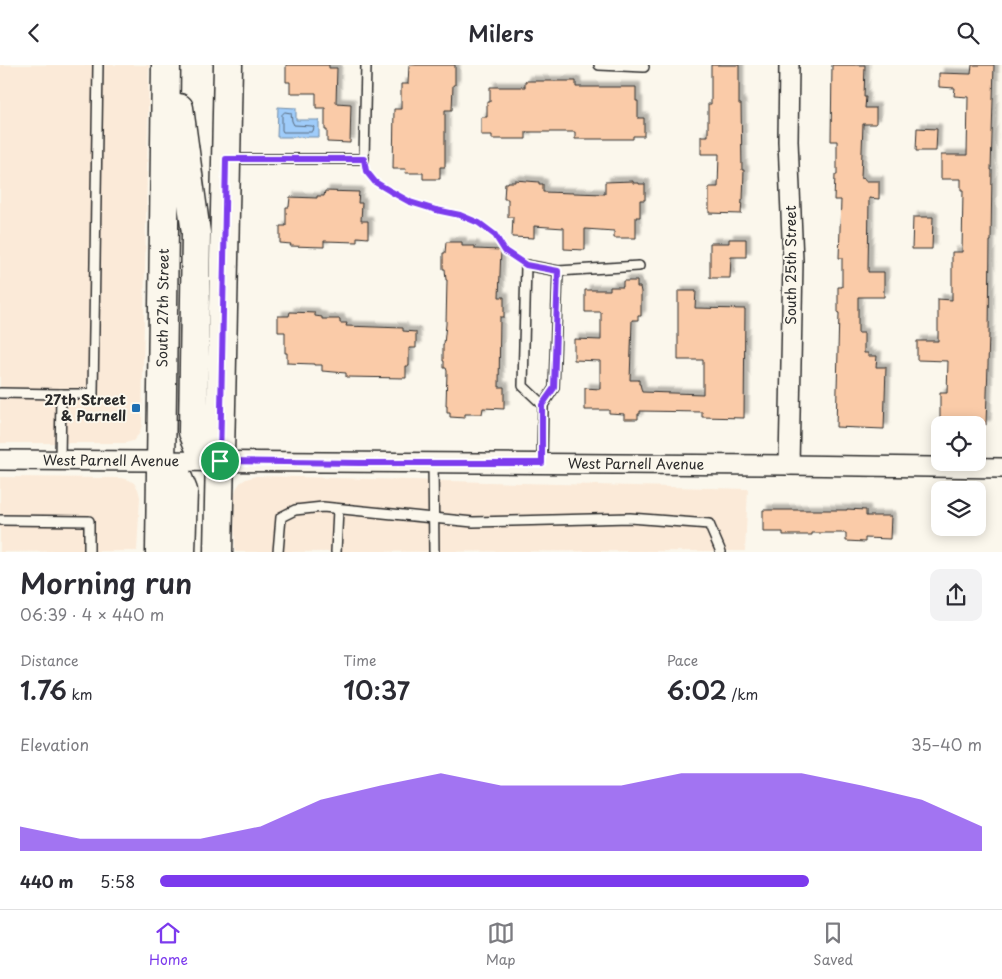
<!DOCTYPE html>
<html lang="en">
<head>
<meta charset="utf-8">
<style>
  :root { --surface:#fff; --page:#f2f2f3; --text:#2b2b33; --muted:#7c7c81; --line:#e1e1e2; --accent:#7c3aed }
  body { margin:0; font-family:"Playpen Sans",sans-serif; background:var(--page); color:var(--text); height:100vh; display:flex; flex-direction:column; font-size:19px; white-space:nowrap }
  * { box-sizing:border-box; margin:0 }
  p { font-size:16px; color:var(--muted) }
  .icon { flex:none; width:28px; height:28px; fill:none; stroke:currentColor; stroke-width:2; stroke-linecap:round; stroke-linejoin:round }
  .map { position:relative; height:487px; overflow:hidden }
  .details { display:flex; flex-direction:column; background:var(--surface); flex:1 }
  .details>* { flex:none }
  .tools { position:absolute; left:931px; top:351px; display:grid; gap:10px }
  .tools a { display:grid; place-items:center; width:55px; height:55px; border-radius:10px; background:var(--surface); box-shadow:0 2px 12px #0003; font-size:25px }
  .pin { position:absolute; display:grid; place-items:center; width:42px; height:42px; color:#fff; margin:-21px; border:2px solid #fff; border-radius:50%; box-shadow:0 1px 5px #0007 }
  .round { display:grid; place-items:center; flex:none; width:52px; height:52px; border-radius:10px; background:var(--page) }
  .head { display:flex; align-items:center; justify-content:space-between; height:85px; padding:0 20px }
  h1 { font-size:28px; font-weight:600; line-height:38px }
  .metrics { display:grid; grid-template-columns:repeat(3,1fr); gap:8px; height:85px; padding:5px 20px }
  .metrics div { display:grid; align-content:center }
  .metrics b { font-size:25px; font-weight:600 }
  .metrics small { font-size:14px; font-weight:400 }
  .metrics p { font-size:14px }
  .chart { height:140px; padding:10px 20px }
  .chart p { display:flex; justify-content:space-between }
  .chart svg { width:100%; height:90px; margin-top:5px; fill:var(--accent); opacity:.7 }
  ul { padding:0 20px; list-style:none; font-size:16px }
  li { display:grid; grid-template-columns:80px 60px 1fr; align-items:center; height:38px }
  li i { height:12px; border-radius:6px; background:var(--accent) }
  header { display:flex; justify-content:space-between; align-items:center; height:65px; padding:0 20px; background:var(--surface); font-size:22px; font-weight:600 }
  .menu { display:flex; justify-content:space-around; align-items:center; height:70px; border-top:1px solid var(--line); background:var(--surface); font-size:14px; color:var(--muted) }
  .menu a { display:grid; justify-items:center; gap:2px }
  .menu .active { color:var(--accent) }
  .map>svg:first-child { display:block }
</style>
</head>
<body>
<header><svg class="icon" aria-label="back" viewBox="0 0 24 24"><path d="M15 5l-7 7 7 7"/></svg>Milers<svg class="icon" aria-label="search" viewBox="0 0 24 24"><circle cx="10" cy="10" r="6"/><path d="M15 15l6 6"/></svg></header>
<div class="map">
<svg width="1002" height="487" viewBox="0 0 1002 487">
  <defs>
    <filter id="shadow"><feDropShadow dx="4.5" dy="-4.5" stdDeviation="1" flood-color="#0004"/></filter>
  </defs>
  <rect width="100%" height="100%" fill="#fbf7ec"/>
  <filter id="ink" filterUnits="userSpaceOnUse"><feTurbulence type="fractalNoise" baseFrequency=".02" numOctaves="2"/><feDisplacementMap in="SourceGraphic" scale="10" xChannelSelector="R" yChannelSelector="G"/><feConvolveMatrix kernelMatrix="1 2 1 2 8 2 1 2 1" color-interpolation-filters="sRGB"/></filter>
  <g filter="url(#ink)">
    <g fill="#fbead8">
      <path d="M 0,0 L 149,0 L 142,360 L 139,369 L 133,376 L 125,378 L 0,378 Z"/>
      <path d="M 256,411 L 748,424 L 745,486 L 235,487 L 234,434 L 236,424 L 240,418 L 246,414 Z"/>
      <path d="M 0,412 L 121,413 L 129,415 L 134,418 L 138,424 L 140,432 L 137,486 L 0,487 Z"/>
    </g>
    <path fill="#9fccfa" stroke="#718ca7" d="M 278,42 L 296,43 L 296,55 L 319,55 L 319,72 L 277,72 Z"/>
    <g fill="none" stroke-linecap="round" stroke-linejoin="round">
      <path stroke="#596b7e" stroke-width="1" d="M 285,47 L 291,48 L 292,56 L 294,60 L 312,61 L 314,62 L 313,66 L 311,67 L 283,67 L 282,65 L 282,50 Z"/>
    </g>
    <g fill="#facba8" stroke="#2b2b2b" filter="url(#shadow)">
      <path d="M 286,0 L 329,0 L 329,3 L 337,3 L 336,38 L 351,39 L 350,78 L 327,77 L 327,65 L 325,65 L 325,43 L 316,43 L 316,28 L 290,28 L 290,17 L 286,17 Z"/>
      <path d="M 409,0 L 455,0 L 455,20 L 453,20 L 452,45 L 445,45 L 445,102 L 440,102 L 440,114 L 423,114 L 423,108 L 405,108 L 406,104 L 393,104 L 394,44 L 401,44 L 401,19 L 408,19 Z"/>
      <path d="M 711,0 L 739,0 L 739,39 L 741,39 L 742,105 L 744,105 L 743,135 L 742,135 L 741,149 L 709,148 L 709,122 L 718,122 L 719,89 L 701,89 L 701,71 L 708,71 L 708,39 L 711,39 Z"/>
      <path d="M 832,0 L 865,0 L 864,32 L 866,32 L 865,43 L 876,43 L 876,59 L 863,59 L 861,113 L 865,114 L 865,116 L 879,116 L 879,134 L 869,133 L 868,207 L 884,207 L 884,232 L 858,232 L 858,268 L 864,268 L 864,288 L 868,288 L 868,291 L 877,291 L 876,302 L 886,302 L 884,364 L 836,362 L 839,248 L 838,248 L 838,222 L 842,222 L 842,193 L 839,193 L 841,135 L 834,135 L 835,110 L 837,110 L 837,76 L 831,76 Z"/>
      <path d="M 972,0 L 994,0 L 991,105 L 992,105 L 991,176 L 990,176 L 989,269 L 986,360 L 940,360 L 940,328 L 947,328 L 948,296 L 917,295 L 917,276 L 938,276 L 938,234 L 952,235 L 952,187 L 962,187 L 963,125 L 961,125 L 961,114 L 941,114 L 941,90 L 967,90 L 968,32 L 954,31 L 955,23 L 939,22 L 939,8 L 971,9 Z"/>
      <path d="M 525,16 L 576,16 L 576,22 L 636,22 L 636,36 L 638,36 L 638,53 L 644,53 L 644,71 L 633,71 L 633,74 L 575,74 L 575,67 L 526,67 L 526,74 L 492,74 L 492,70 L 481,70 L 481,52 L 487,52 L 487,37 L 490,37 L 490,22 L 525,22 Z"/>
      <path d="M 917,63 L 937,64 L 936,86 L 916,86 Z"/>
      <path d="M 515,115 L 539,117 L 539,119 L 543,119 L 543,127 L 605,129 L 605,117 L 633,116 L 633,118 L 639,118 L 639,119 L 645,119 L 645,135 L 640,135 L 640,152 L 636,152 L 636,173 L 614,173 L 614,166 L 585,164 L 585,185 L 564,184 L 564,163 L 534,161 L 534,173 L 512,172 L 513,152 L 508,152 L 508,134 L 504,134 L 505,118 L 508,118 L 508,117 L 515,117 Z"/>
      <path d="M 325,126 L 359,127 L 358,138 L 362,138 L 361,156 L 368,156 L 368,173 L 357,172 L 357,177 L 324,176 L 324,182 L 290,181 L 291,179 L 280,178 L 280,161 L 286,161 L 286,142 L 289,142 L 290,132 L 317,133 L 317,131 L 324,131 Z"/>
      <path d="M 913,152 L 933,152 L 932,184 L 912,184 Z"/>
      <path d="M 729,174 L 746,174 L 746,192 L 731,192 L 730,213 L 710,213 L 710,178 L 729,178 Z"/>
      <path d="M 446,177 L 462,177 L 462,181 L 475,181 L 475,184 L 501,185 L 499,232 L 504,232 L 504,252 L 500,252 L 499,322 L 504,322 L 504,344 L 483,343 L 482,349 L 465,349 L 465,353 L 450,352 L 450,348 L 447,348 L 447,341 L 446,341 L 447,306 L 446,303 L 444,303 L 444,296 L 443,296 L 443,279 L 444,279 L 446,259 L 447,215 L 446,215 L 445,204 L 443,204 L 443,188 L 445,188 Z"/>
      <path d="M 623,216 L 637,216 L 637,222 L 640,222 L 641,227 L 641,251 L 638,251 L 638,255 L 632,255 L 630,315 L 639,315 L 639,319 L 640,319 L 642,327 L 703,329 L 703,295 L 678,295 L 678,226 L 696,226 L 695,243 L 745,244 L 744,353 L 702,352 L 702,347 L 640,346 L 640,349 L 638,349 L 638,354 L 624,354 L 624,349 L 609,348 L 609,345 L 585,345 L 585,323 L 600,324 L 600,296 L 574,295 L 574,274 L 601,275 L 601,247 L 585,247 L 585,225 L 610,225 L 610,222 L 623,222 Z"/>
      <path d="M 290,247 L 315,248 L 315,251 L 322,252 L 322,254 L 340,254 L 340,258 L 347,258 L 346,261 L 403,263 L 403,266 L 416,267 L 416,283 L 409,283 L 409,301 L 406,301 L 406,313 L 346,312 L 346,308 L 322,306 L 322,300 L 314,300 L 314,299 L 287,298 L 287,288 L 285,288 L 285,267 L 278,267 L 278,251 L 289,251 Z"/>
      <path d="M 847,444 L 866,445 L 866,451 L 891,451 L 890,474 L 865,473 L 865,477 L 846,476 L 846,468 L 812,468 L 812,470 L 783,470 L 783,467 L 763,467 L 763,445 L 847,445 Z"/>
    </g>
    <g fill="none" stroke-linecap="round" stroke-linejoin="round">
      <g stroke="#2b2b2b" stroke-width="12">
        <g id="service">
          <path d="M 599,0 L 644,2"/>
          <path d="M 229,94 L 364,94 L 366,0"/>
          <path d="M 0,328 L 61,329"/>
          <path d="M 543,340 L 523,321 L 526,200 L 558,206"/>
          <path d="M 60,395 L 61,329 L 93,329 L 98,0"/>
          <path d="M 433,398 L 434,487"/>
          <path d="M 542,398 L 543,340 L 554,323 L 558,206 L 639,201"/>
          <path d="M 0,455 L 89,456 L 89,487"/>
          <path d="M 278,487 L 281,452 L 295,445 L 323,442 L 473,457 L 630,453 L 709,459 L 721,487"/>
          <path d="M 336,487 L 338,444"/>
        </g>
      </g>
      <g stroke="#2b2b2b" stroke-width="22">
        <g id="minor">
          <path id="s1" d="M 0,395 L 789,400 L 1002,403"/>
          <path d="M 789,400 L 793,196 L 788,76 L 789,0"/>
        </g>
      </g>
      <g stroke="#2b2b2b" stroke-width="31">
        <g id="primary">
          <path d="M 179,43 L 196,168 L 193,367 L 201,386 L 220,396"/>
          <path d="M 161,396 L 177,411 L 183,426 L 181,487"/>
          <path id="s2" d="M 160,487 L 166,0"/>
          <path d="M 218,487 L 228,0"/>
        </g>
      </g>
      <path stroke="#2b2b2b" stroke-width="3" stroke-dasharray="5 4" stroke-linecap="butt" d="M 367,107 L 375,117 L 410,137 L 436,145 L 460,150 L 479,158 L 495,170 L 505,186 L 517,194"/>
      <use href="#service" stroke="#fbf7ec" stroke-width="9"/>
      <use href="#minor" stroke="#fbf7ec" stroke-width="19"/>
      <use href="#primary" stroke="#fbf7ec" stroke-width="28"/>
    </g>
  </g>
  <g fill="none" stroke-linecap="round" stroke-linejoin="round" filter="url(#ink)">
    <g stroke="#fff" stroke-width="10">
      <path id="route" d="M 226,94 L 364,94 L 366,106 L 375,117 L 390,126 L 410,137 L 436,145 L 460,150 L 479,158 L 495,170 L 505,186 L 526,200 L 558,206 L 554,323 L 542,340 L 542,398 L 359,398 L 220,396 Z"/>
    </g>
    <use href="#route" stroke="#7c3aed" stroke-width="6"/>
  </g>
  <rect fill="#1f6fb2" stroke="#fbf7ec" stroke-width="2" x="131" y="338" width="10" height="10" rx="2.5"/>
  <g text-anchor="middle" stroke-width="4" stroke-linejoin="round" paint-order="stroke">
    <g font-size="14" fill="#2b2b2b" stroke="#fbf7ec">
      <text transform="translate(791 200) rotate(-90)" y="5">South 25th Street</text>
      <text dy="5" stroke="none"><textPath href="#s2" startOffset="244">South 27th Street</textPath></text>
      <text dy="5" stroke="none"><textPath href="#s1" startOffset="111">West Parnell Avenue</textPath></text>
      <text dy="5" stroke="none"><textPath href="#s1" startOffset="636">West Parnell Avenue</textPath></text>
    </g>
    <g font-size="14" font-weight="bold" fill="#2b2b2b" stroke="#fbf7ec" text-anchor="end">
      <text x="126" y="340">27th Street<tspan x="126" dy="16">&amp; Parnell</tspan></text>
    </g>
  </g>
</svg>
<div class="tools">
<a><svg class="icon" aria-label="locate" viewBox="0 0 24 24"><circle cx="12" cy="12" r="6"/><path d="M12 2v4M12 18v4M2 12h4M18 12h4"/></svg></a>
<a><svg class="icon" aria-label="layers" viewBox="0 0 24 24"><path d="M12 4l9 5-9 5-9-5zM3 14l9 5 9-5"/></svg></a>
</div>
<div class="pin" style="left:220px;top:396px;background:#1e9e55"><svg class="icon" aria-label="arrive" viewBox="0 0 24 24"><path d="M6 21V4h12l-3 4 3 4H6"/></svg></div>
</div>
<section class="details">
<div class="head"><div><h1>Morning run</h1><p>06:39 · 4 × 440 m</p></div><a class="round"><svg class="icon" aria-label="share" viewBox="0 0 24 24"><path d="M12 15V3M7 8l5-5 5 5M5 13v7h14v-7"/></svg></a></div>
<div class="metrics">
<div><p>Distance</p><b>1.76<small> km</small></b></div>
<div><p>Time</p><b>10:37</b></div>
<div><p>Pace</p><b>6:02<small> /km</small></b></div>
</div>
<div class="chart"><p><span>Elevation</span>35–40 m</p>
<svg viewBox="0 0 160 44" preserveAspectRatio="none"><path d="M0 44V32L10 38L20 38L30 38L40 32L50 19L60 12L70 6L80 12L90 12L100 12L110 6L120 6L130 6L140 12L150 19L160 32V44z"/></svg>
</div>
<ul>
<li><b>440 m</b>5:58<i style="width:79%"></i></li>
</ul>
</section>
<nav class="menu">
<a class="active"><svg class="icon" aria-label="home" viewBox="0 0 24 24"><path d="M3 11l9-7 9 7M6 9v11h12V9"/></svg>Home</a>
<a><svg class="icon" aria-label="map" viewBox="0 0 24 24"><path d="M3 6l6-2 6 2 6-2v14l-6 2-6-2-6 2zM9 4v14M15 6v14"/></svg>Map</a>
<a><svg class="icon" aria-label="saved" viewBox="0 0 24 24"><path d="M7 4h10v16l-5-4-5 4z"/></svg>Saved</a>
</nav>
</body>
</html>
